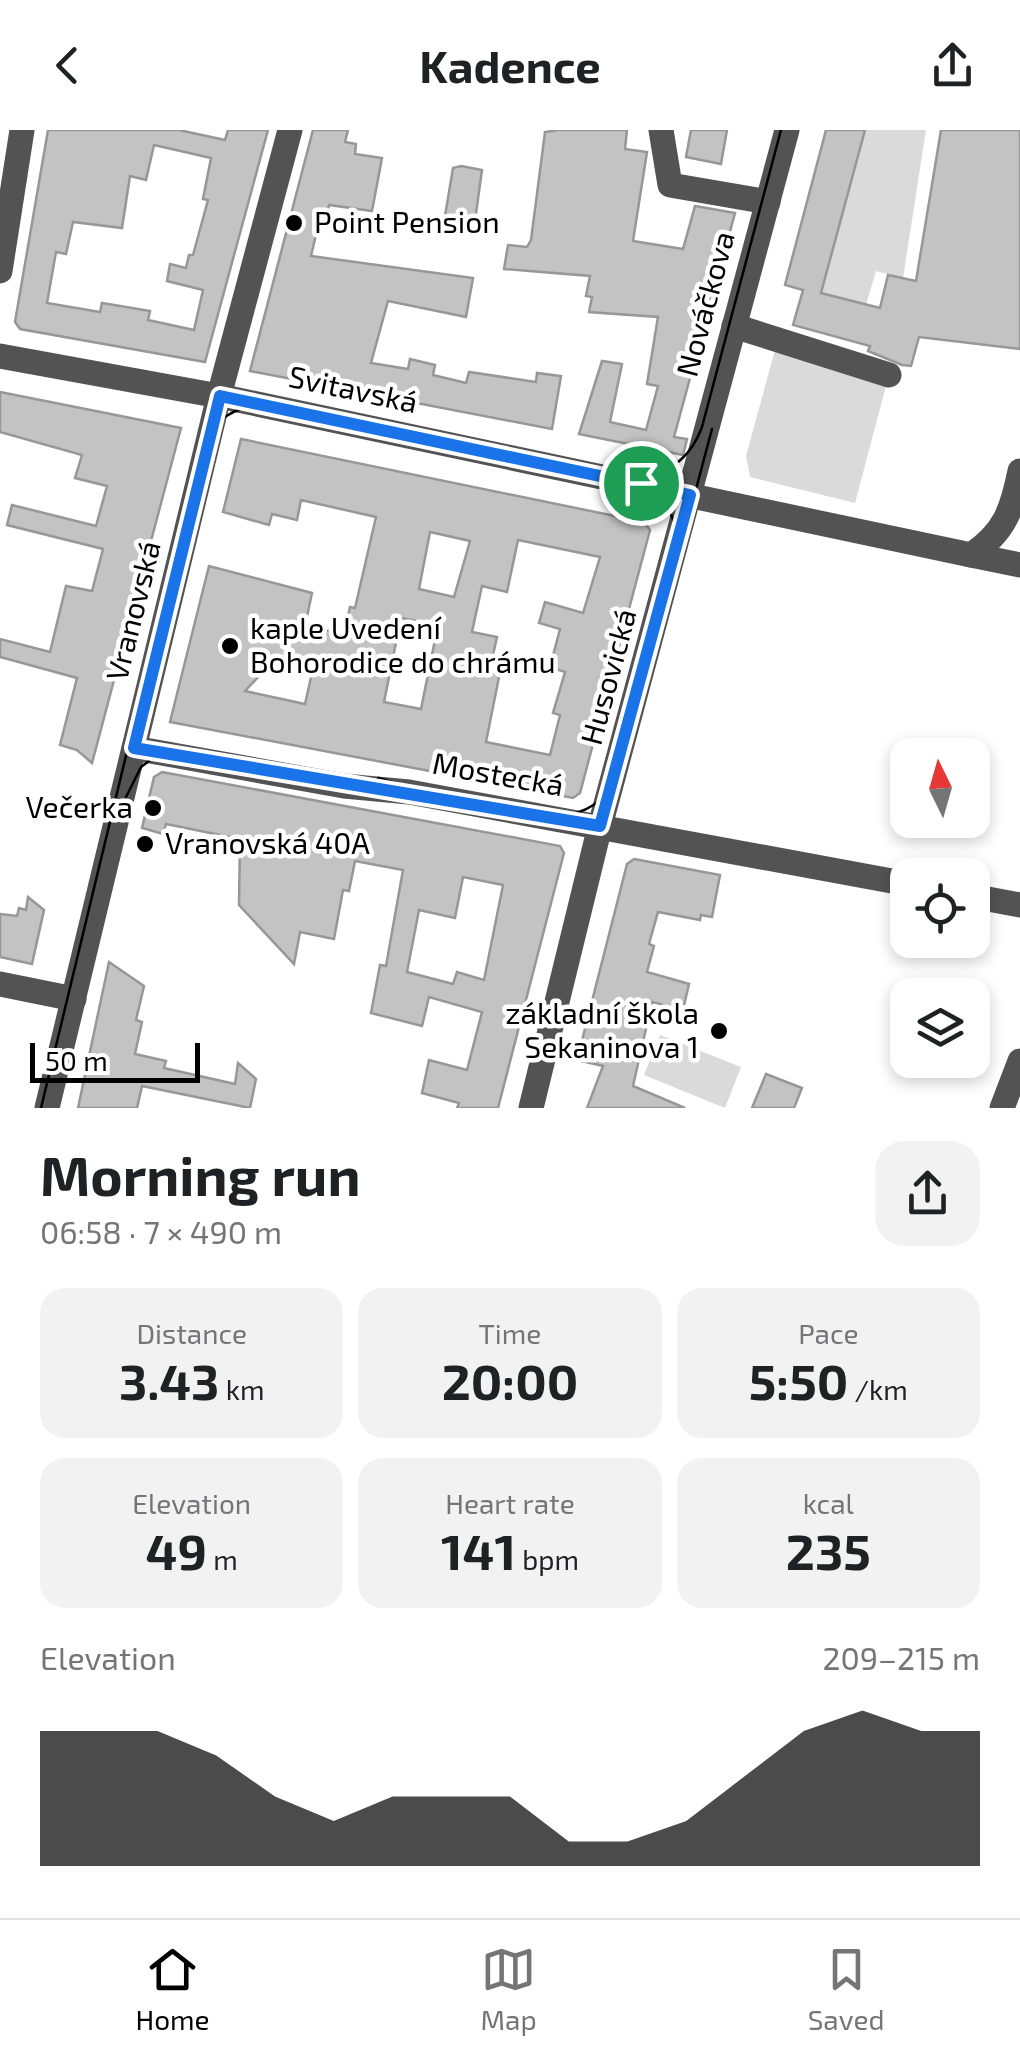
<!DOCTYPE html>
<html lang="en">
<head>
<meta charset="utf-8">
<style>
  :root { --surface:#fff; --page:#f2f2f2; --text:#202124; --muted:#757577; --line:#e0e0e0; --accent:#000 }
  body { margin:0; font-family:"Exo 2",sans-serif; background:var(--page); color:var(--text); height:100vh; display:flex; flex-direction:column; font-size:38px; white-space:nowrap }
  * { box-sizing:border-box; margin:0 }
  p { font-size:32px; color:var(--muted) }
  .icon { flex:none; width:55px; height:55px; fill:none; stroke:currentColor; stroke-width:2; stroke-linecap:round; stroke-linejoin:round }
  .map { position:relative; height:978px; overflow:hidden }
  .sheet { display:flex; flex-direction:column; background:var(--surface); flex:1 }
  .sheet>* { flex:none }
  .needle { width:65px; rotate:355deg }
  .fabs { position:absolute; left:890px; top:608px; display:grid; gap:20px }
  .fabs a { display:grid; place-items:center; width:100px; height:100px; border-radius:20px; background:var(--surface); box-shadow:0 5px 15px #0003; font-size:50px }
  .scale { position:absolute; left:30px; bottom:25px; width:170px; box-sizing:border-box; padding-left:10px; border:5px solid #000; border-top:0; font-size:28px; line-height:35px; white-space:nowrap; color:#000; -webkit-text-stroke:8px #fff; paint-order:stroke }
  .pin { position:absolute; display:grid; place-items:center; width:85px; height:85px; color:#fff; margin:-42px; border:5px solid #fff; border-radius:50%; box-shadow:0 2px 10px #0007 }
  .round { display:grid; place-items:center; flex:none; width:105px; height:105px; border-radius:30px; background:var(--page) }
  .summary { display:flex; align-items:center; justify-content:space-between; height:170px; padding:0 40px }
  h1 { font-size:55px; font-weight:700; line-height:75px }
  .figures { display:grid; grid-template-columns:repeat(3,1fr); gap:15px; height:170px; padding:10px 40px }
  .figures div { display:grid; align-content:center; border-radius:25px; background:var(--page); text-align:center }
  .figures b { font-size:50px; font-weight:700 }
  .figures small { font-size:28px; font-weight:400 }
  .figures p { font-size:28px }
  .chart { height:280px; padding:20px 40px }
  .chart p { display:flex; justify-content:space-between }
  .chart svg { width:100%; height:180px; margin-top:10px; fill:var(--accent); opacity:.7 }
  header { display:flex; justify-content:space-between; align-items:center; height:130px; padding:0 40px; background:var(--surface); font-size:45px; font-weight:700 }
  .dock { display:flex; justify-content:space-around; align-items:center; height:140px; border-top:2px solid var(--line); background:var(--surface); font-size:28px; color:var(--muted) }
  .dock a { display:grid; justify-items:center; gap:5px }
  .dock .current { color:var(--accent) }
  .map>svg:first-child { display:block }
</style>
</head>
<body>
<header><svg class="icon" aria-label="back" viewBox="0 0 24 24"><path d="M15 5l-7 7 7 7"/></svg>Kadence<svg class="icon" aria-label="share" viewBox="0 0 24 24"><path d="M12 15V3M7 8l5-5 5 5M5 13v7h14v-7"/></svg></header>
<div class="map">
<svg width="1020" height="978" viewBox="0 0 1020 978">
  <rect width="100%" height="100%" fill="#fff"/>
  <g fill="#dadada">
    <path d="M 865,0 L 926,0 L 903,148 L 876,141 L 866,175 L 822,163 Z"/>
    <path d="M 775,220 L 886,256 L 855,373 L 750,347 L 746,326 Z"/>
    <path d="M 660,905 L 741,937 L 725,978 L 644,945 Z"/>
  </g>
  <g fill="#c3c3c3" stroke="#979797" stroke-width="2.5" fill-rule="evenodd">
    <path d="M 48,0 L 179,0 L 225,10 L 228,0 L 268,0 L 205,232 L 20,199 L 15,192 ZM 154,15 L 211,28 L 203,69 L 208,70 L 193,125 L 189,125 L 186,138 L 170,134 L 167,151 L 203,160 L 194,200 L 148,190 L 150,181 L 102,173 L 100,182 L 47,173 L 56,122 L 66,124 L 73,92 L 122,98 L 130,46 L 146,50 Z"/>
    <path d="M 313,0 L 348,0 L 345,12 L 356,14 L 355,24 L 382,28 L 372,81 L 329,75 L 326,89 L 320,88 L 311,126 L 473,148 L 466,187 L 388,171 L 371,233 L 408,239 L 410,229 L 435,235 L 433,245 L 466,253 L 469,242 L 536,252 L 537,243 L 561,246 L 552,299 L 250,241 Z"/>
    <path d="M 559,0 L 627,0 L 625,19 L 647,22 L 633,111 L 683,119 L 695,76 L 735,83 L 674,307 L 687,309 L 683,325 L 579,304 L 602,231 L 622,234 L 610,292 L 646,300 L 658,256 L 647,254 L 658,187 L 589,182 L 592,167 L 586,166 L 590,146 L 504,139 L 508,115 L 527,117 L 531,110 L 545,2 Z"/>
    <path d="M 691,0 L 727,0 L 721,34 L 686,27 Z"/>
    <path d="M 826,0 L 865,0 L 821,163 L 880,178 L 888,145 L 916,151 L 941,0 L 1020,0 L 1020,219 L 919,207 L 911,236 L 902,235 L 868,221 L 870,216 L 793,195 L 803,160 L 785,155 Z"/>
    <path d="M 461,36 L 482,40 L 475,91 L 445,86 L 453,38 Z"/>
    <path d="M 0,262 L 181,298 L 92,633 L 77,620 L 60,615 L 77,548 L 0,527 L 0,509 L 50,522 L 66,456 L 92,461 L 103,419 L 7,395 L 12,375 L 96,396 L 107,356 L 75,348 L 82,325 L 0,302 Z"/>
    <path d="M 241,309 L 644,392 L 650,400 L 580,663 L 573,668 L 170,592 L 209,436 L 312,463 L 305,496 L 344,504 L 350,477 L 355,478 L 376,387 L 301,370 L 297,390 L 272,384 L 269,395 L 223,382 ZM 430,402 L 470,411 L 454,467 L 419,459 ZM 518,410 L 600,427 L 583,483 L 545,472 L 539,493 L 560,499 L 550,537 L 565,542 L 553,583 L 560,585 L 550,625 L 486,612 L 503,527 L 493,525 L 497,507 L 472,502 L 482,456 L 507,462 ZM 401,488 L 438,495 L 421,579 L 384,572 ZM 279,525 L 314,534 L 305,574 L 245,561 Z"/>
    <path d="M 162,642 L 560,716 L 564,723 L 498,978 L 457,978 L 459,973 L 422,963 L 429,930 L 467,940 L 482,882 L 429,867 L 422,896 L 371,883 L 380,835 L 386,836 L 403,740 L 355,731 L 349,761 L 343,760 L 334,809 L 300,802 L 294,834 L 239,775 L 240,709 L 166,694 L 163,704 L 142,698 L 154,647 ZM 463,747 L 503,755 L 484,850 L 457,842 L 453,854 L 407,842 L 419,780 L 455,788 Z"/>
    <path d="M 634,729 L 720,745 L 712,787 L 701,785 L 700,790 L 658,782 L 649,814 L 654,816 L 647,842 L 689,854 L 683,880 L 652,872 L 633,956 L 685,978 L 587,978 L 603,936 L 577,930 L 627,734 Z"/>
    <path d="M 28,767 L 44,780 L 32,834 L 0,827 L 0,784 L 17,786 L 19,778 L 26,780 Z"/>
    <path d="M 109,832 L 144,856 L 136,890 L 142,892 L 135,924 L 166,931 L 164,938 L 235,954 L 238,933 L 256,949 L 250,978 L 142,956 L 137,978 L 78,978 Z"/>
    <path d="M 766,944 L 802,958 L 794,978 L 752,978 Z"/>
  </g>
  <g fill="none" stroke-linecap="round" stroke-linejoin="round">
    <g stroke="#535353" stroke-width="25">
      <path d="M 661,0 L 670,55 L 768,72"/>
      <path d="M 0,141 L 22,0"/>
      <path d="M 734,196 L 889,245"/>
      <path d="M 0,226 L 219,266 L 971,425 C 1005,402 1012,380 1020,341"/>
      <path d="M 971,425 L 1020,435"/>
      <path d="M 134,618 L 344,656 L 409,662 L 908,754"/>
      <path d="M 972,766 L 1020,775"/>
      <path d="M 0,854 L 74,869"/>
      <path d="M 47,978 L 219,266 L 290,0"/>
      <path d="M 531,978 L 600,696 L 787,0"/>
      <path d="M 1002,978 L 1020,931"/>
    </g>
    <g stroke="#000" stroke-width="2.5">
      <path d="M 628,348 C 659,359 676,382 679,415"/>
      <path d="M 378,648 C 424,660 522,692 567,685 C 594,681 613,662 622,637 L 712,299"/>
      <path d="M 126,667 L 141,637 L 165,619"/>
      <path d="M 41,978 L 199,323 C 212,289 236,274 272,274 L 631,346 C 666,348 690,329 702,297 L 781,0"/>
    </g>
  </g>
  <g fill="none" stroke-linecap="round" stroke-linejoin="round">
    <g stroke="#fff" stroke-width="20">
      <path id="route" d="M 220,266 L 690,365 L 600,696 L 134,618 Z"/>
    </g>
    <use href="#route" stroke="#1a73e8" stroke-width="12"/>
  </g>
  <g fill="#000" stroke="#fff" stroke-width="4">
    <circle cx="294" cy="93" r="10"/>
    <circle cx="230" cy="516" r="10"/>
    <circle cx="153" cy="678" r="10"/>
    <circle cx="145" cy="714" r="10"/>
    <circle cx="719" cy="901" r="10"/>
  </g>
  <g text-anchor="middle" stroke-width="9" stroke-linejoin="round" paint-order="stroke">
    <g font-size="30" fill="#000" stroke="#fff" text-anchor="start">
      <text x="314" y="103">Point Pension</text>
      <text x="250" y="509">kaple Uvedení<tspan x="250" dy="34">Bohorodice do chrámu</tspan></text>
      <text x="133" y="688" text-anchor="end">Večerka</text>
      <text x="165" y="724">Vranovská 40A</text>
      <text x="699" y="894" text-anchor="end">základní škola<tspan x="699" dy="34">Sekaninova 1</tspan></text>
    </g>
    <g font-size="30" fill="#000" stroke="#fff">
      <text transform="translate(706 174) rotate(-75)" y="10">Nováčkova</text>
      <text transform="translate(353 260) rotate(12)" y="10">Svitavská</text>
      <text transform="translate(134 481) rotate(-76)" y="10">Vranovská</text>
      <text transform="translate(609 547) rotate(-75)" y="10">Husovická</text>
      <text transform="translate(498 645) rotate(10)" y="10">Mostecká</text>
    </g>
  </g>
</svg>
<div class="fabs">
<a><svg class="needle" viewBox="-14 -14 28 28"><path d="M0-13l5 13h-10z" fill="#e53935"/><path d="M0 13l5-13h-10z" fill="#757577"/></svg></a>
<a><svg class="icon" aria-label="locate" viewBox="0 0 24 24"><circle cx="12" cy="12" r="6"/><path d="M12 2v4M12 18v4M2 12h4M18 12h4"/></svg></a>
<a><svg class="icon" aria-label="layers" viewBox="0 0 24 24"><path d="M12 4l9 5-9 5-9-5zM3 14l9 5 9-5"/></svg></a>
</div>
<div class="scale">50 m</div>
<div class="pin" style="left:641px;top:353px;background:#1e9e55"><svg class="icon" aria-label="arrive" viewBox="0 0 24 24"><path d="M6 21V4h12l-3 4 3 4H6"/></svg></div>
</div>
<section class="sheet">
<div class="summary"><div><h1>Morning run</h1><p>06:58 · 7 × 490 m</p></div><a class="round"><svg class="icon" aria-label="share" viewBox="0 0 24 24"><path d="M12 15V3M7 8l5-5 5 5M5 13v7h14v-7"/></svg></a></div>
<div class="figures">
<div><p>Distance</p><b>3.43<small> km</small></b></div>
<div><p>Time</p><b>20:00</b></div>
<div><p>Pace</p><b>5:50<small> /km</small></b></div>
</div>
<div class="figures">
<div><p>Elevation</p><b>49<small> m</small></b></div>
<div><p>Heart rate</p><b>141<small> bpm</small></b></div>
<div><p>kcal</p><b>235</b></div>
</div>
<div class="chart"><p><span>Elevation</span>209–215 m</p>
<svg viewBox="0 0 160 44" preserveAspectRatio="none"><path d="M0 44V11L10 11L20 11L30 17L40 27L50 33L60 27L70 27L80 27L90 38L100 38L110 33L120 22L130 11L140 6L150 11L160 11V44z"/></svg>
</div>
</section>
<nav class="dock">
<a class="current"><svg class="icon" aria-label="home" viewBox="0 0 24 24"><path d="M3 11l9-7 9 7M6 9v11h12V9"/></svg>Home</a>
<a><svg class="icon" aria-label="map" viewBox="0 0 24 24"><path d="M3 6l6-2 6 2 6-2v14l-6 2-6-2-6 2zM9 4v14M15 6v14"/></svg>Map</a>
<a><svg class="icon" aria-label="saved" viewBox="0 0 24 24"><path d="M7 4h10v16l-5-4-5 4z"/></svg>Saved</a>
</nav>
</body>
</html>
